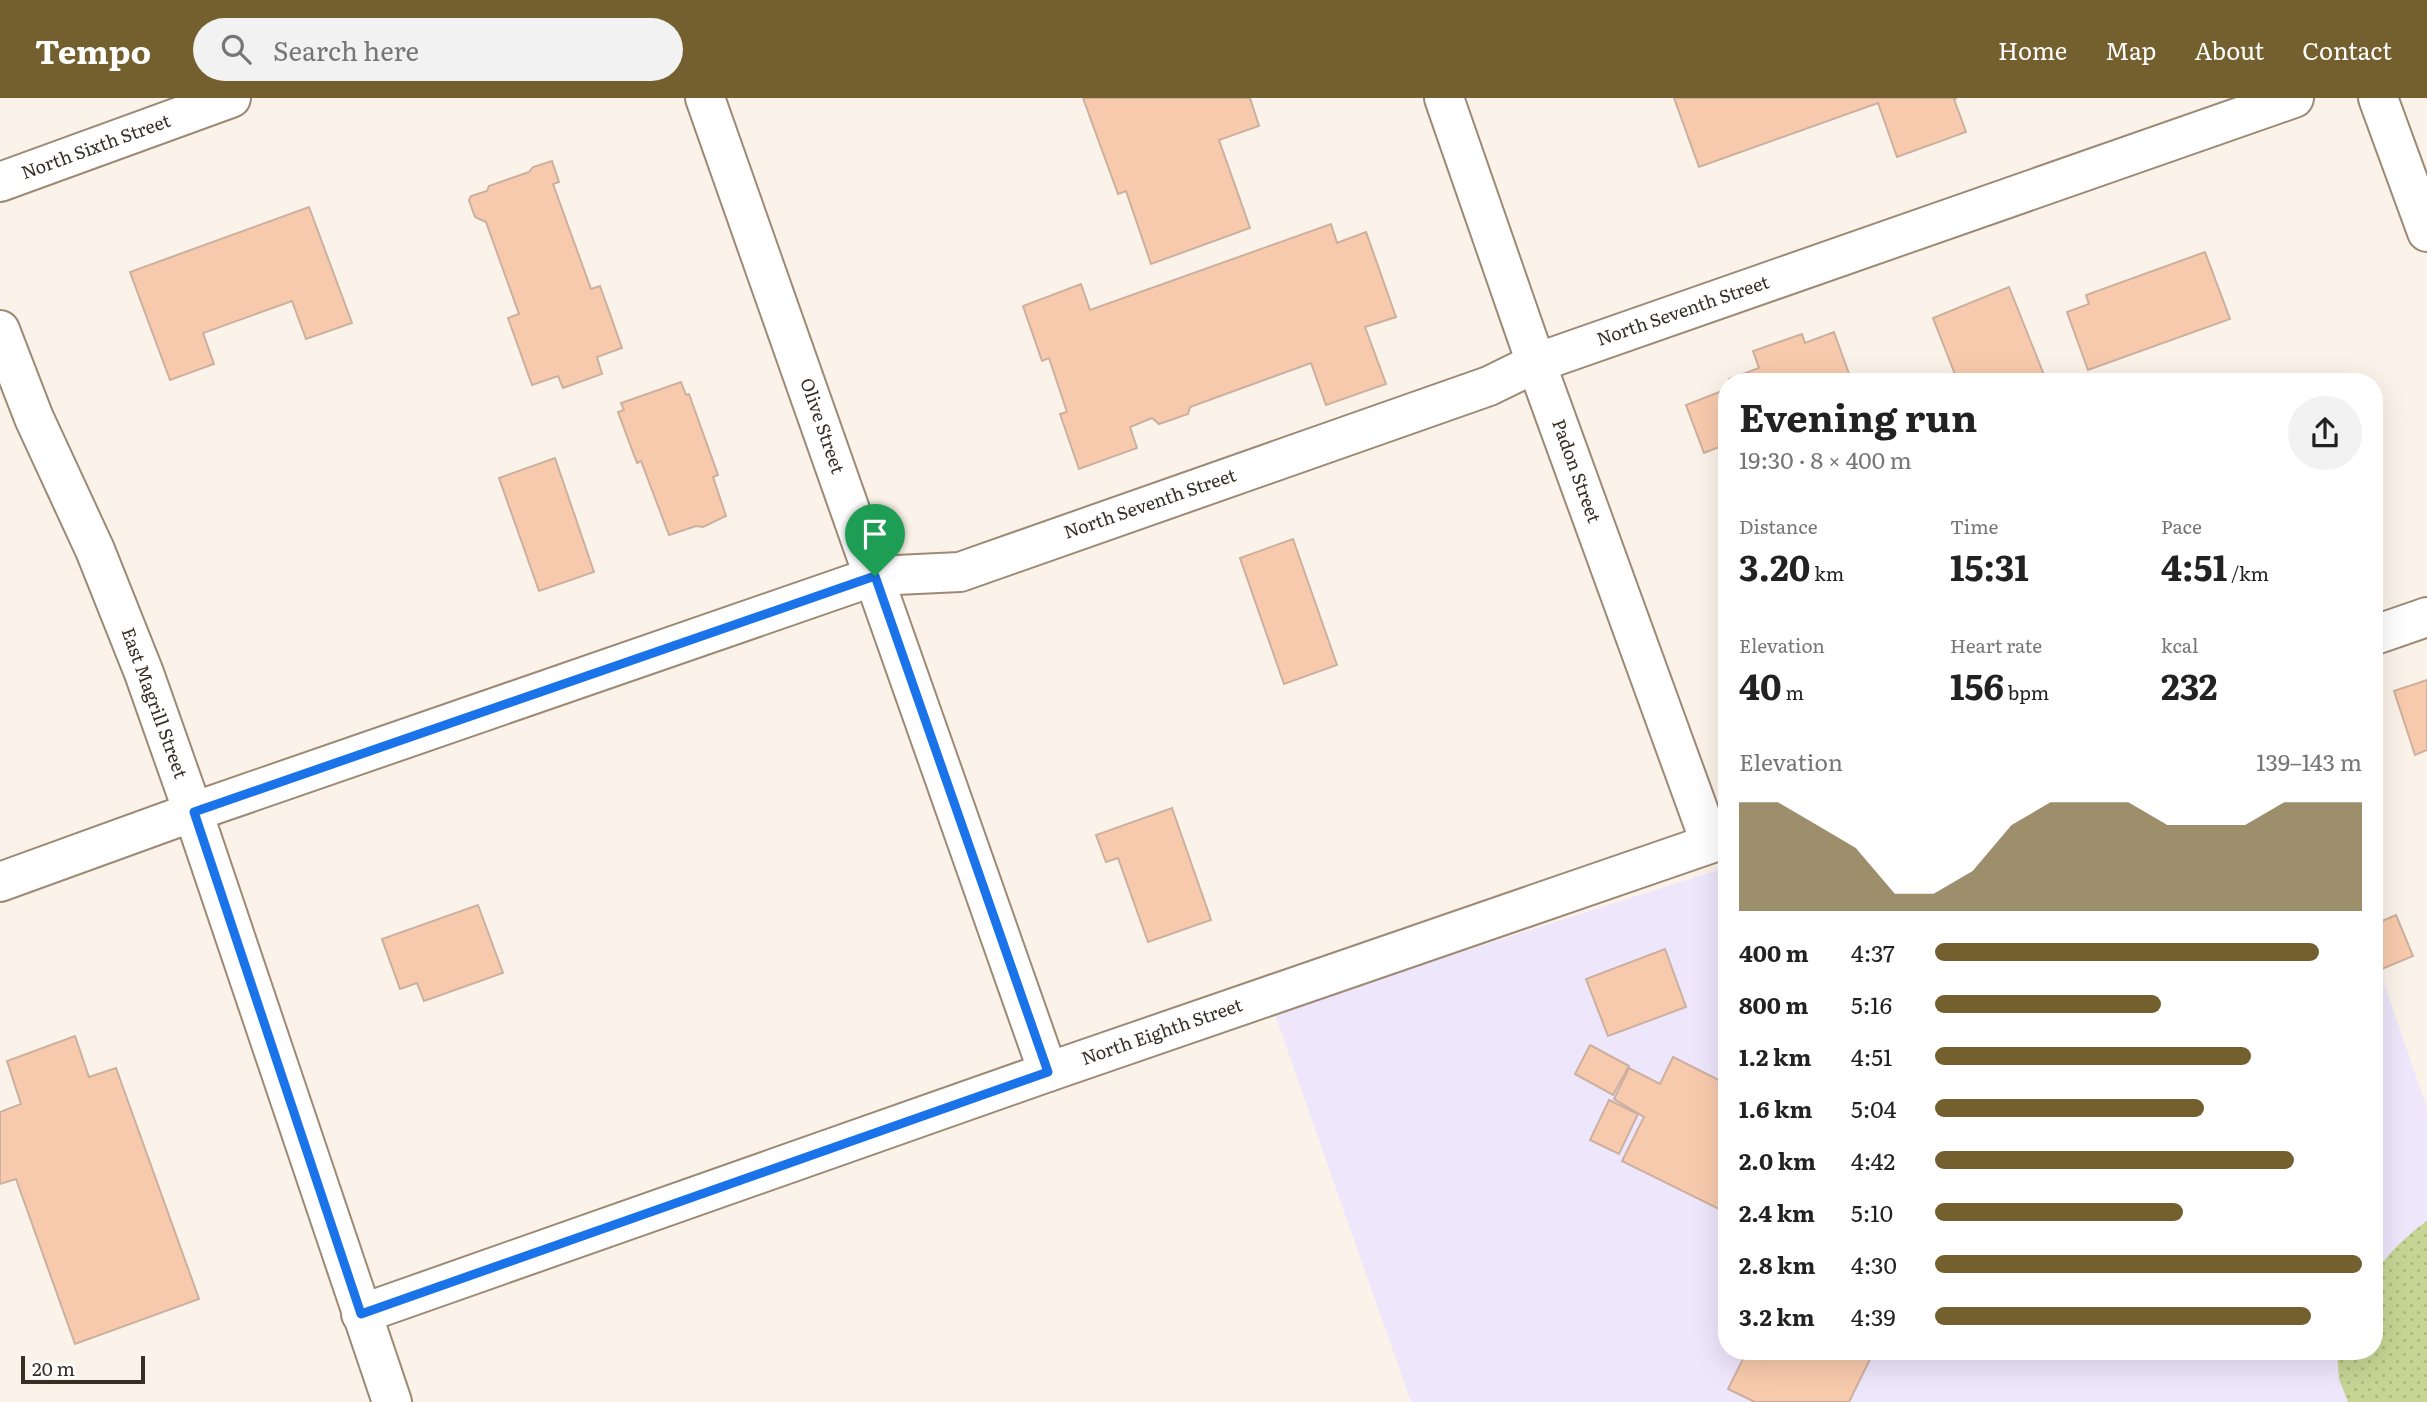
<!DOCTYPE html>
<html lang="en">
<head>
<meta charset="utf-8">
<style>
  :root { --surface:#fff; --page:#f2f2f2; --text:#222; --muted:#767676; --accent:#745f2f }
  body { margin:0; font-family:Literata,serif; background:var(--page); color:var(--text); height:100vh; display:flex; flex-direction:column; font-size:26px; white-space:nowrap }
  * { box-sizing:border-box; margin:0 }
  p { font-size:23px; color:var(--muted) }
  .icon { flex:none; width:38px; height:38px; fill:none; stroke:currentColor; stroke-width:2; stroke-linecap:round; stroke-linejoin:round }
  .map { position:relative; flex:1; overflow:hidden }
  .panel { position:absolute; left:1718px; top:275px; width:665px; height:987px; display:flex; flex-direction:column; background:var(--surface); border-radius:28px; box-shadow:0 7px 28px #0002 }
  .panel>* { flex:none }
  .scale { position:absolute; left:21px; bottom:18px; width:124px; box-sizing:border-box; padding-left:7px; border:4px solid #372f26; border-top:0; font-size:19px; line-height:24px; white-space:nowrap; color:#372f26; -webkit-text-stroke:5px #fff; paint-order:stroke }
  .pin { position:absolute; display:grid; place-items:center; width:60px; height:60px; color:#fff; margin:-72px -30px; border-radius:50% 50% 50% 0; rotate:-45deg; box-shadow:0 0 7px #0007 }
  .pin .icon { rotate:45deg }
  .round { display:grid; place-items:center; flex:none; width:74px; height:74px; border-radius:37px; background:var(--page) }
  .head { display:flex; align-items:center; justify-content:space-between; height:119px; padding:0 21px }
  h1 { font-size:38px; font-weight:700; line-height:52px }
  .stats { display:grid; grid-template-columns:repeat(3,1fr); gap:10px; height:119px; padding:7px 21px }
  .stats div { display:grid; align-content:center }
  .stats b { font-size:35px; font-weight:700 }
  .stats small { font-size:19px; font-weight:400 }
  .stats p { font-size:19px }
  .chart { height:196px; padding:14px 21px }
  .chart p { display:flex; justify-content:space-between }
  .chart svg { width:100%; height:126px; margin-top:7px; fill:var(--accent); opacity:.7 }
  ul { padding:0 21px; list-style:none; font-size:23px }
  li { display:grid; grid-template-columns:112px 84px 1fr; align-items:center; height:52px }
  li i { height:18px; border-radius:9px; background:var(--accent) }
  header { display:flex; align-items:center; gap:42px; box-sizing:border-box; height:98px; padding:0 35px; background:var(--accent); color:#fff }
  header strong { font-size:33px }
  nav { display:flex; gap:38px; margin-inline-start:auto; font-size:24px }
  .search { width:490px; height:63px; background:var(--page); display:flex; align-items:center; gap:18px; box-sizing:border-box; padding:0 24px; border-radius:38px; color:var(--muted); font-size:26px }
  .map>svg:first-child { display:block }
</style>
</head>
<body>
<header>
<strong>Tempo</strong>
<div class="search"><svg class="icon" aria-label="search" viewBox="0 0 24 24"><circle cx="10" cy="10" r="6"/><path d="M15 15l6 6"/></svg>Search here</div>
<nav><a>Home</a><a>Map</a><a>About</a><a>Contact</a></nav>
</header>
<div class="map">
<svg width="2427" height="1304" viewBox="0 0 2427 1304">
  <defs>
    <pattern id="green-dots" width="8" height="8" patternUnits="userSpaceOnUse" patternTransform="scale(1.75)"><rect width="8" height="8" fill="#c6d594"/><path d="M2 2h.1M6 6h.1" fill="none" stroke="#abb77f" stroke-width="1.8" stroke-linecap="round"/></pattern>
  </defs>
  <rect width="100%" height="100%" fill="#fbf3e9"/>
  <path fill="#eee6fb" d="M 1727,769 L 1727,1253 L 2375,1253 L 2375,858 L 2427,1011 L 2427,1304 L 1411,1304 L 1274,914 Z"/>
  <path fill="url(#green-dots)" d="M 2427,1123 L 2427,1304 L 2348,1304 L 2339,1281 L 2337,1254 L 2375,1253 C 2375,1236 2371,1194 2375,1180 C 2380,1161 2411,1134 2427,1123 Z"/>
  <g fill="#f8caad" stroke="#ccb09f" stroke-width="2">
    <path d="M 1083,0 L 1250,0 L 1259,28 L 1219,42 L 1250,130 L 1151,166 L 1126,93 L 1118,96 Z"/>
    <path d="M 1674,0 L 1957,0 L 1954,1 L 1966,34 L 1897,59 L 1878,5 L 1699,69 Z"/>
    <path d="M 552,63 L 559,84 L 553,86 L 591,191 L 600,188 L 622,250 L 597,259 L 602,276 L 563,290 L 558,278 L 532,287 L 508,220 L 519,216 L 486,124 L 475,119 L 469,102 L 471,98 L 487,93 L 489,88 L 529,74 L 533,69 Z"/>
    <path d="M 309,109 L 352,225 L 306,241 L 292,203 L 203,235 L 214,266 L 170,282 L 130,174 Z"/>
    <path d="M 1331,126 L 1337,145 L 1366,134 L 1396,219 L 1365,229 L 1386,286 L 1326,307 L 1311,265 L 1190,309 L 1188,316 L 1159,326 L 1152,320 L 1130,329 L 1137,350 L 1079,371 L 1060,316 L 1067,314 L 1049,260 L 1042,263 L 1023,208 L 1081,186 L 1090,212 Z"/>
    <path d="M 2205,154 L 2230,221 L 2088,272 L 2067,214 L 2089,206 L 2086,197 Z"/>
    <path d="M 2009,189 L 2046,282 L 1958,284 L 1933,220 Z"/>
    <path d="M 1834,234 L 1852,284 L 1729,284 L 1729,281 L 1759,270 L 1753,253 L 1802,236 L 1805,245 Z"/>
    <path d="M 681,284 L 686,297 L 689,296 L 718,377 L 713,379 L 726,418 L 703,429 L 696,428 L 669,437 L 641,363 L 637,365 L 618,314 L 624,312 L 621,305 Z"/>
    <path d="M 1727,291 L 1727,346 L 1704,355 L 1686,307 Z"/>
    <path d="M 555,360 L 594,474 L 539,493 L 499,380 Z"/>
    <path d="M 1293,441 L 1337,567 L 1284,586 L 1240,460 Z"/>
    <path d="M 2427,582 L 2427,652 L 2415,657 L 2394,593 Z"/>
    <path d="M 1172,710 L 1211,822 L 1148,844 L 1118,760 L 1106,764 L 1096,737 Z"/>
    <path d="M 478,807 L 503,875 L 424,903 L 417,885 L 400,891 L 382,841 Z"/>
    <path d="M 2396,817 L 2413,858 L 2382,871 L 2375,853 L 2375,826 Z"/>
    <path d="M 1665,851 L 1686,909 L 1608,938 L 1586,881 Z"/>
    <path d="M 75,938 L 89,979 L 116,970 L 199,1201 L 75,1246 L 16,1081 L 0,1086 L 0,1014 L 21,1006 L 7,963 Z"/>
    <path d="M 1590,947 L 1629,968 L 1613,997 L 1575,976 Z"/>
    <path d="M 1673,959 L 1727,986 L 1727,1115 L 1622,1063 L 1644,1019 L 1614,1001 L 1629,970 L 1660,986 Z"/>
    <path d="M 1609,1002 L 1638,1016 L 1619,1056 L 1590,1042 Z"/>
    <path d="M 1747,1253 L 1874,1253 L 1849,1304 L 1755,1304 L 1728,1291 Z"/>
  </g>
  <g fill="none" stroke-linecap="round" stroke-linejoin="round">
    <g stroke="#9d8974" stroke-width="42">
      <g id="minor">
        <path d="M 705,0 L 1048,974"/>
        <path d="M 1444,0 L 1536,265 L 1710,744"/>
        <path d="M 2378,0 L 2427,134"/>
        <path d="M 0,84 L 231,0"/>
        <path d="M 0,232 L 34,320 L 95,452 L 144,575 L 193,714 L 392,1304"/>
        <path d="M 2375,537 L 2427,519"/>
        <path d="M 0,784 L 193,714 L 875,478 L 960,474 L 1489,288 L 1536,265 L 2294,0"/>
        <path d="M 361,1216 L 1048,974 L 1727,740"/>
      </g>
    </g>
    <use href="#minor" stroke="#fff" stroke-width="38"/>
  </g>
  <g fill="none" stroke-linecap="round" stroke-linejoin="round">
    <g stroke="#fff" stroke-width="14">
      <path id="route" d="M 875,478 L 1048,974 L 361,1216 L 194,714 Z"/>
    </g>
    <use href="#route" stroke="#1a73e8" stroke-width="9"/>
  </g>
  <g text-anchor="middle" stroke-width="7" stroke-linejoin="round" paint-order="stroke">
    <g font-size="18" fill="#372f26" stroke="#fff">
      <text transform="translate(96 49) rotate(-20)" y="6">North Sixth Street</text>
      <text transform="translate(1683 213) rotate(-19)" y="6">North Seventh Street</text>
      <text transform="translate(822 328) rotate(71)" y="6">Olive Street</text>
      <text transform="translate(1576 373) rotate(70)" y="6">Padon Street</text>
      <text transform="translate(1150 406) rotate(-19)" y="6">North Seventh Street</text>
      <text transform="translate(154 605) rotate(70)" y="6">East Magrill Street</text>
      <text transform="translate(1162 934) rotate(-19)" y="6">North Eighth Street</text>
    </g>
  </g>
</svg>
<div class="scale">20 m</div>
<div class="pin" style="left:875px;top:478px;background:#1e9e55"><svg class="icon" aria-label="arrive" viewBox="0 0 24 24"><path d="M6 21V4h12l-3 4 3 4H6"/></svg></div>
<section class="panel">
<div class="head"><div><h1>Evening run</h1><p>19:30 · 8 × 400 m</p></div><a class="round"><svg class="icon" aria-label="share" viewBox="0 0 24 24"><path d="M12 15V3M7 8l5-5 5 5M5 13v7h14v-7"/></svg></a></div>
<div class="stats">
<div><p>Distance</p><b>3.20<small> km</small></b></div>
<div><p>Time</p><b>15:31</b></div>
<div><p>Pace</p><b>4:51<small> /km</small></b></div>
</div>
<div class="stats">
<div><p>Elevation</p><b>40<small> m</small></b></div>
<div><p>Heart rate</p><b>156<small> bpm</small></b></div>
<div><p>kcal</p><b>232</b></div>
</div>
<div class="chart"><p><span>Elevation</span>139–143 m</p>
<svg viewBox="0 0 160 44" preserveAspectRatio="none"><path d="M0 44V6L10 6L20 14L30 22L40 38L50 38L60 30L70 14L80 6L90 6L100 6L110 14L120 14L130 14L140 6L150 6L160 6V44z"/></svg>
</div>
<ul>
<li><b>400 m</b>4:37<i style="width:90%"></i></li>
<li><b>800 m</b>5:16<i style="width:53%"></i></li>
<li><b>1.2 km</b>4:51<i style="width:74%"></i></li>
<li><b>1.6 km</b>5:04<i style="width:63%"></i></li>
<li><b>2.0 km</b>4:42<i style="width:84%"></i></li>
<li><b>2.4 km</b>5:10<i style="width:58%"></i></li>
<li><b>2.8 km</b>4:30<i style="width:100%"></i></li>
<li><b>3.2 km</b>4:39<i style="width:88%"></i></li>
</ul>
</section>
</div>
</body>
</html>
